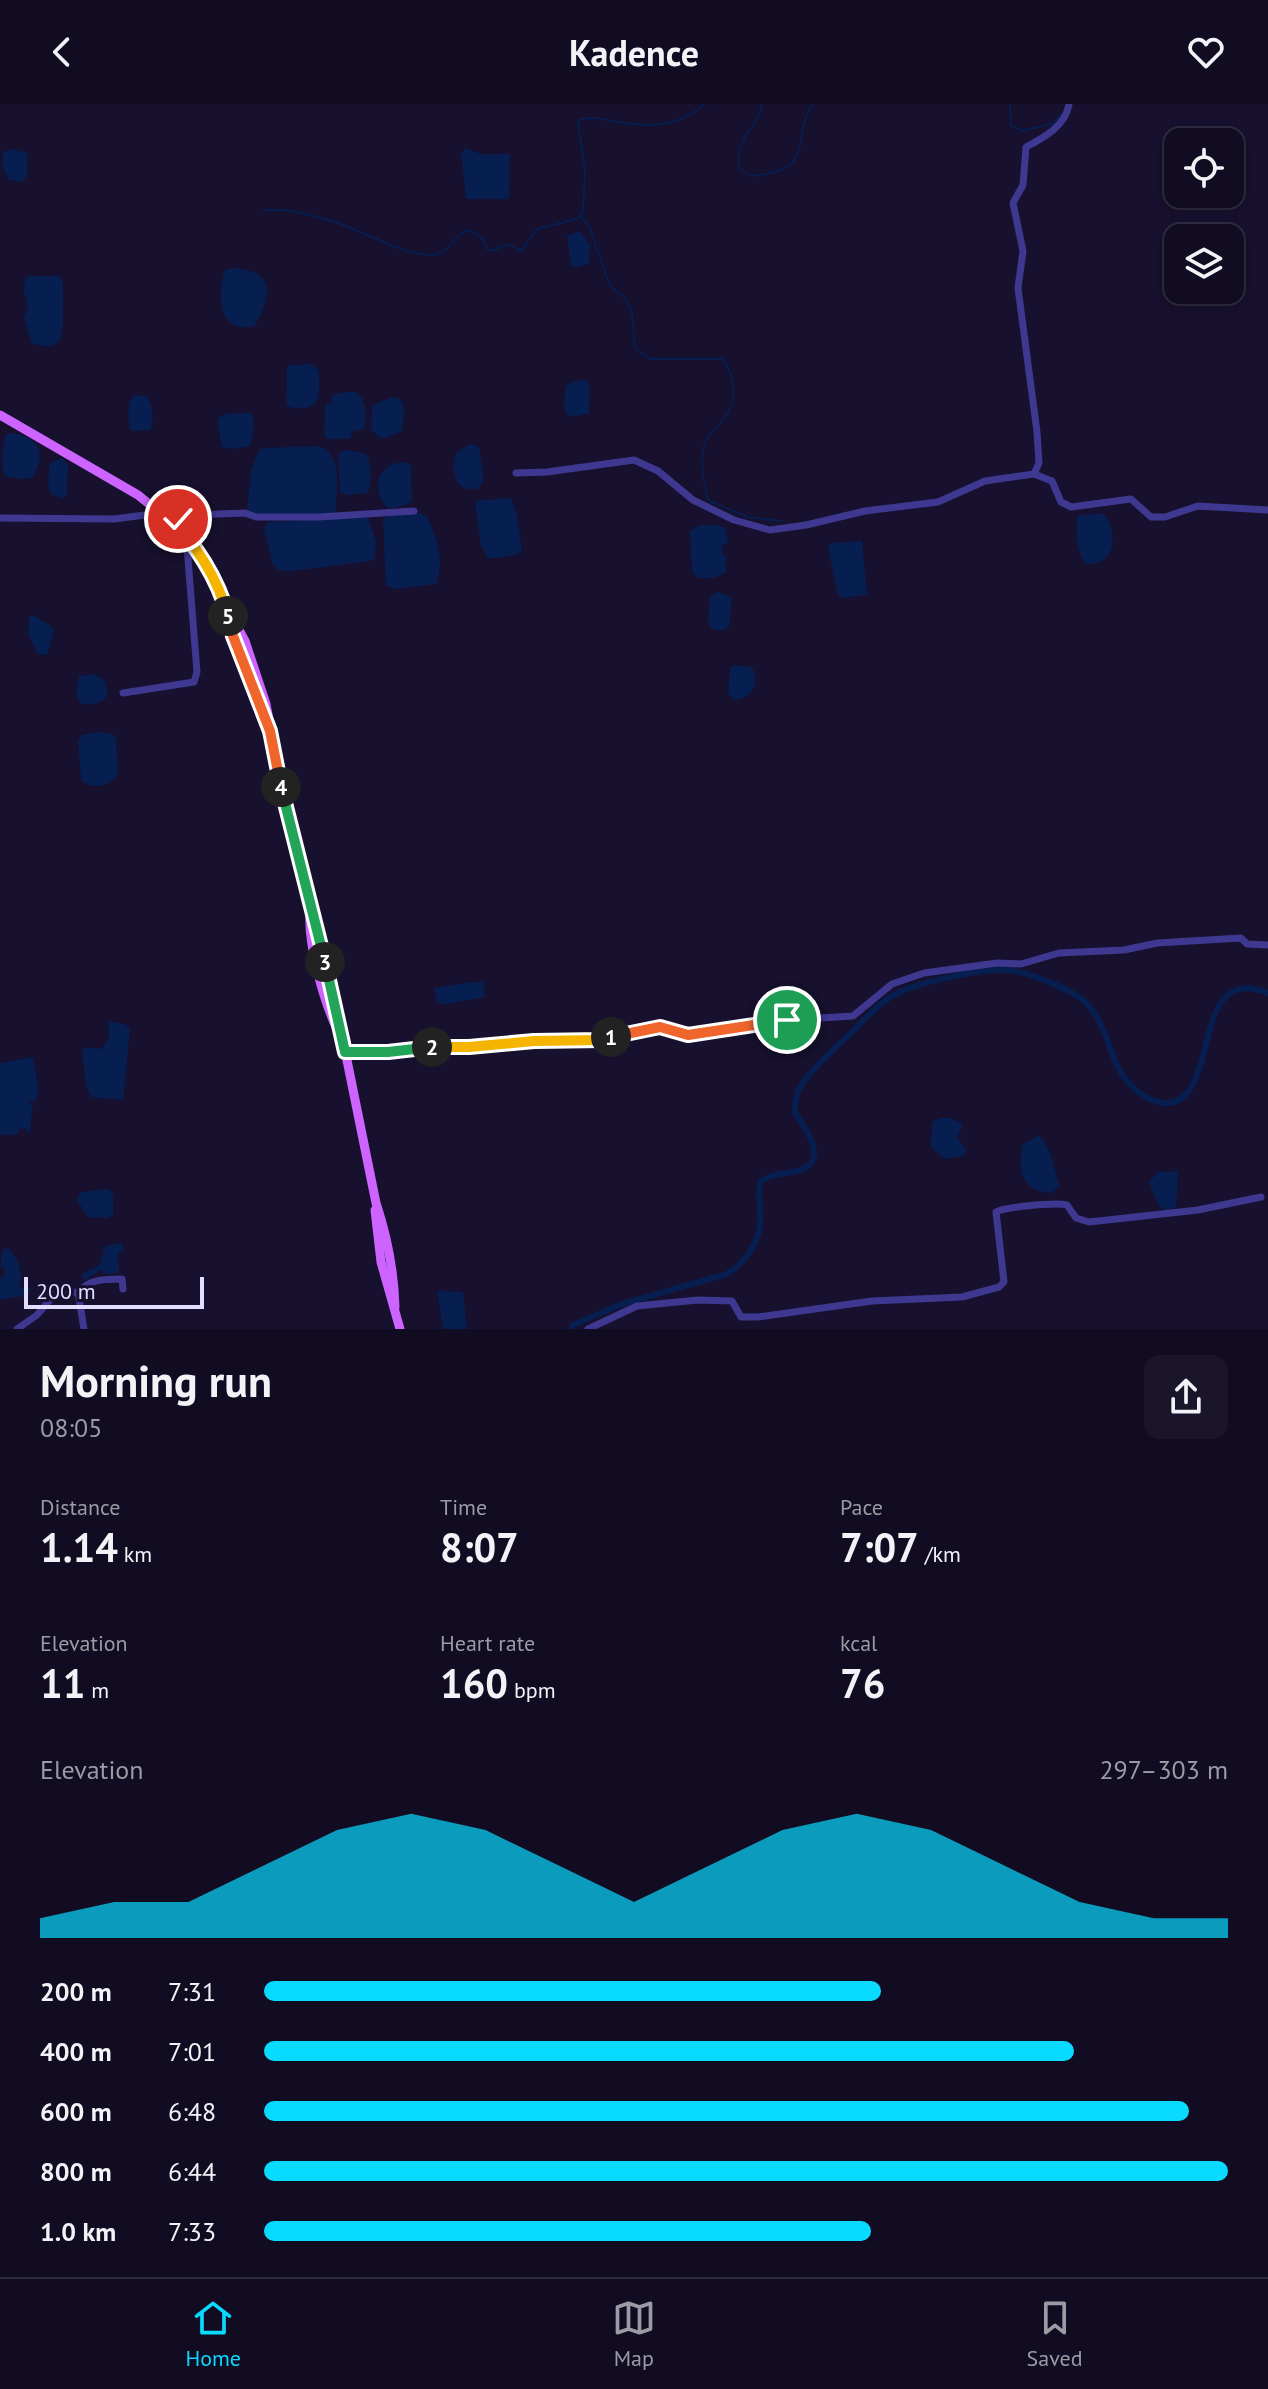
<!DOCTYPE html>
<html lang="en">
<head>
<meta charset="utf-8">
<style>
  :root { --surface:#110c22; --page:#1a152a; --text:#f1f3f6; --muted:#9c9ba5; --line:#302c40; --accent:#09daff }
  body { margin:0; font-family:"PT Sans",sans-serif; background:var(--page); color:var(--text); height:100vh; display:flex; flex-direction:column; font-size:30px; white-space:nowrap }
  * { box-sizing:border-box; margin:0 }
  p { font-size:26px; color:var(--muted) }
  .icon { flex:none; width:44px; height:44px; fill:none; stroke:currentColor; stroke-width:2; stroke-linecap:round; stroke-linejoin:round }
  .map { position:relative; height:1225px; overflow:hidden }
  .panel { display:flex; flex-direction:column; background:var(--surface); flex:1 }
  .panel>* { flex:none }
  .controls { position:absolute; left:1164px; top:24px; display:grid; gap:16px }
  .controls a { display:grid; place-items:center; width:80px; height:80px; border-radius:16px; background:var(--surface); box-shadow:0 4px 12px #0003,0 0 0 2px var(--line); font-size:40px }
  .scale { position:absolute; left:24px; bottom:20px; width:180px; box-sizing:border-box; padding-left:8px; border:4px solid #e3ddff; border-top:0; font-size:22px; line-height:28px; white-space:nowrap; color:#e3ddff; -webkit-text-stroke:6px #17102e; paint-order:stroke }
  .pin { position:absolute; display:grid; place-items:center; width:68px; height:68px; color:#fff; margin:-34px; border:4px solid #fff; border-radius:50%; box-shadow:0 2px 8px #0007 }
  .km { position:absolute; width:40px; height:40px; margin:-20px; border-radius:50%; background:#222; color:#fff; font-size:22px; line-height:40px; text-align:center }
  .round { display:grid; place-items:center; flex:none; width:84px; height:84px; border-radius:16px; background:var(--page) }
  .head { display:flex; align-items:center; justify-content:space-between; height:136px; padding:0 40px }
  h1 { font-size:44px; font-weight:800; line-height:60px }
  .figures { display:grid; grid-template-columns:repeat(3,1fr); gap:12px; height:136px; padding:8px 40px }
  .figures div { display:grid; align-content:center }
  .figures b { font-size:40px; font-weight:800 }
  .figures small { font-size:22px; font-weight:400 }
  .figures p { font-size:22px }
  .chart { height:224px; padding:16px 40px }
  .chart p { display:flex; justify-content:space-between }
  .chart svg { width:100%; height:144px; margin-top:8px; fill:var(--accent); opacity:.7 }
  ul { padding:0 40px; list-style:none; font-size:26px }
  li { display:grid; grid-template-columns:128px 96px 1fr; align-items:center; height:60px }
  li i { height:20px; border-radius:10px; background:var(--accent) }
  header { display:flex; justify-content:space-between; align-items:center; height:104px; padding:0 40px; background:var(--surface); font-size:36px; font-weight:800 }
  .tab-bar { display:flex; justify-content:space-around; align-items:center; height:112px; border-top:2px solid var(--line); background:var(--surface); font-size:22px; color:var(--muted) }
  .tab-bar a { display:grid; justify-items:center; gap:4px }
  .tab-bar .active { color:var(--accent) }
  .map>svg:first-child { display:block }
</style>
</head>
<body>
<header><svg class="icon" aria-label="back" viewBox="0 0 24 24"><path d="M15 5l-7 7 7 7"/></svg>Kadence<svg class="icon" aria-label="heart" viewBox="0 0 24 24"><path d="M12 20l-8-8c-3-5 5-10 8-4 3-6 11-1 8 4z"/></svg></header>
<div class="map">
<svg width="1268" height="1225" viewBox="0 0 1268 1225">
  <rect width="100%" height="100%" fill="#17102e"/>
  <g fill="#071e50">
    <path d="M 465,44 L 481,50 L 510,50 L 509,95 L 466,95 L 461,49 Z"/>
    <path d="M 11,45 L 27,49 L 27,72 L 22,78 L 9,76 L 2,61 L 3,48 Z"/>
    <path d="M 580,127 L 590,141 L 589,159 L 579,163 L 571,163 L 567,131 Z"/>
    <path d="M 233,164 C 277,168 271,190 255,222 C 217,232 217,190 225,166 Z"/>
    <path d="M 30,172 L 58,172 L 62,175 C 64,189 63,201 63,215 C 63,240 57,245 32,240 L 24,214 L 28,204 L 24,188 L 25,175 Z"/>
    <path d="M 312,260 L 319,267 C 320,294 321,309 289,303 L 286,297 L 287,265 L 289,261 Z"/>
    <path d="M 586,276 L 590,281 L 589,309 L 574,313 L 567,311 L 564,302 L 566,282 L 573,277 Z"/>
    <path d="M 344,288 L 357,288 C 367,298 367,312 364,325 L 353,327 L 350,335 L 327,335 L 324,330 L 325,304 L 326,300 L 332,300 L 332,291 Z"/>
    <path d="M 134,291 L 147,292 C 153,301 155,317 150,326 L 131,327 C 128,316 126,299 134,291 Z"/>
    <path d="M 393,293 L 400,295 C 406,304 404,318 401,328 L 382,335 L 371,326 L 372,301 Z"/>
    <path d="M 240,309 L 251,309 C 256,320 253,331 250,342 L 235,345 L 222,343 L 217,315 L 224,310 Z"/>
    <path d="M 12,329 C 40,333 47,350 32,374 L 22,375 L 5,372 C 0,359 2,345 6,331 Z"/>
    <path d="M 469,340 L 479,343 L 484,377 L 477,385 L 467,385 L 458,380 L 453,365 L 456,349 Z"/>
    <path d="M 317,342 C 344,348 336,383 336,406 L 330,411 L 253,411 L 247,405 L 251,368 L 258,347 L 264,344 Z"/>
    <path d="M 348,346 L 366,350 C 372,360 372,378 368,389 L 349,391 L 340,389 L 338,352 L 340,348 Z"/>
    <path d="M 62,354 L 68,360 L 67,391 L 63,394 L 51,390 L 48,379 L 50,359 Z"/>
    <path d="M 403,358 L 411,361 L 412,398 L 396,404 L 387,404 C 371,385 376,360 403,358 Z"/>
    <path d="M 511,394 L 517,411 L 522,447 L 516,451 L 489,455 L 481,442 L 475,397 Z"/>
    <path d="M 419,409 L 427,412 C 437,435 445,456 436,480 L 395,485 L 386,482 L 383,416 L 388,412 Z"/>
    <path d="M 1102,409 C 1120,424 1116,467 1084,459 C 1077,443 1075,430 1077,412 Z"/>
    <path d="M 368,413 L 376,438 L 375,454 L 371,457 L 291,467 L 279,467 L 272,459 L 264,424 L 268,418 Z"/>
    <path d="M 700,421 L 718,421 L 726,425 L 728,440 L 722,441 L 722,449 L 726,453 L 726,468 L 714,474 L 698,474 L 692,467 L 690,427 Z"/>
    <path d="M 862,437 L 867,491 L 841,494 L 837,488 L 828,443 L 830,439 Z"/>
    <path d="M 717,488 L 732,493 L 729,523 L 720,527 L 712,525 L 708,519 L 710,493 Z"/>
    <path d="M 33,511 L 48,520 L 54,526 L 47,551 L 38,550 L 28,530 L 29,513 Z"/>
    <path d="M 735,561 L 752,563 C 760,579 752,595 734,596 L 728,590 L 730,564 Z"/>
    <path d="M 94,570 L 104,576 L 108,590 C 102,600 91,603 80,599 L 76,590 L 79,572 Z"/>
    <path d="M 98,628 L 113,630 L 116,635 L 118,671 C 109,683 93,686 81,676 L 78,638 L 82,631 Z"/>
    <path d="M 471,878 L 483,878 L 485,893 L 448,900 L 437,899 L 434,884 Z"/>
    <path d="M 108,918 L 125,920 L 130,926 L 123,996 L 91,993 L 86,981 L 82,945 L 86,943 L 102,945 L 109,933 Z"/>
    <path d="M 33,953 L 39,987 L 35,997 L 28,997 L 33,1001 L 29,1032 L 26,1025 L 20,1025 L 16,1031 L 0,1031 L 0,959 Z"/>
    <path d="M 940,1014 L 950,1014 L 962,1019 L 962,1024 L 957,1033 L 966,1045 L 965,1051 L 946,1055 L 931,1044 L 932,1018 Z"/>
    <path d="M 1039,1031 C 1053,1046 1053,1064 1060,1082 L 1051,1089 C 1022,1089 1016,1063 1023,1040 Z"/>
    <path d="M 1178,1067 L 1176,1104 L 1165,1106 L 1159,1102 L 1149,1078 L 1158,1068 Z"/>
    <path d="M 108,1085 L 113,1090 L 113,1111 L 107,1114 L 88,1113 L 77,1096 L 80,1088 Z"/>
    <path d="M 122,1139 L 124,1146 L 118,1150 L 119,1169 L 103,1170 L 101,1166 L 84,1177 L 82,1170 L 100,1161 L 105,1142 Z"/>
    <path d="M 7,1144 C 19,1153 24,1171 19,1184 L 31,1184 L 25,1197 L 22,1192 L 0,1196 L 0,1174 L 5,1171 L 4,1163 L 0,1162 L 3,1145 Z"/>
    <path d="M 437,1187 L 463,1188 L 467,1225 L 443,1225 Z"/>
  </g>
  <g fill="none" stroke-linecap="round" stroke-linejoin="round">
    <g stroke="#071e50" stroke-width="2">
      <path d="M 762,0 C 758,27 733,32 740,65 L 751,72 C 821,66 788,35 813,0"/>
      <path d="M 1010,0 L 1011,22 L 1022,27 L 1052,20 L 1063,9"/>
      <path d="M 263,106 C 295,104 330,115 360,128 C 383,137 405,150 430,151 C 451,152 452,129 470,126 L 482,134 L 488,146 L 494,146 L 507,140 L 521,147 L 537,125 L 577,115 L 583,108 L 585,67 L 578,19 L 580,16 C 592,12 601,15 612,17 C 645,23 678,25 704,0"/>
      <path d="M 581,113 L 589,122 L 610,182 L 625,194 L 632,208 L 635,245 L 651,255 L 722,255 C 734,268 737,293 728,309 C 722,319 709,328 705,339 C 699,357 704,379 708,396 L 747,413 L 781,417"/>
    </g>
    <path stroke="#071e50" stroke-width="6" d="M 571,1225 L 573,1221 L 622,1200 L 727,1170 C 747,1157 762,1136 760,1111 C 760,1099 758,1090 760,1078 C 773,1069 783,1070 797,1067 C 831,1059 806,1025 795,1009 C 795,1001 795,992 799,985 C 809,967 837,942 853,927 C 864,915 879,899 894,891 C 915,879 982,864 1006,866 C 1027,867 1075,886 1089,902 C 1115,933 1106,969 1146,993 C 1153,997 1161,1000 1169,999 C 1222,992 1189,857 1268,889"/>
    <g stroke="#3f3890" stroke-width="7">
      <path d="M 516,369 L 547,368 L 634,356 L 658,367 L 693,396 L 734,416 L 770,426 L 806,421 L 865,407 L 938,398 L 985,377 L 1034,370 L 1039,359 L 1037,328 L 1018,184 L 1023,147 L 1013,99 L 1023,81 L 1026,43 C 1043,34 1066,22 1069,0"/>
      <path d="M 1034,370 L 1052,377 L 1061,398 L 1071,403 L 1131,395 L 1151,413 L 1165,413 L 1198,402 L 1268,406"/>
      <path d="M 0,414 L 114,415 L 153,410 L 178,415 L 191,411 L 245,409 L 256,413 L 319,413 L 414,407"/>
      <path d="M 123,589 L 194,578 L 197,568 L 186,430"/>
      <path d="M 345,948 L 469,943 L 534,937 L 602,936 L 617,930 L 660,923 L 688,931 L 787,916 L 853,912 L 892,880 L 924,869 L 997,859 L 1021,860 L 1059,849 L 1124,846 L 1157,839 L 1241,834 L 1247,840 L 1268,841"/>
      <path d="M 17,1225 L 37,1211 L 55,1190 L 78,1188"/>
      <path d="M 84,1225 L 78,1188 C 90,1175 105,1175 122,1175 L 123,1185"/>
      <path d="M 588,1225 L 637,1202 L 698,1196 L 732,1197 L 741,1213 L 758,1213 L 872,1197 L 962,1193 L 999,1183 L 1004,1178 L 996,1108 C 1004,1103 1057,1098 1067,1101 L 1076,1114 L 1089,1118 L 1198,1106 L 1261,1093"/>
    </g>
    <g stroke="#cd64ff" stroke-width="9">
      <path d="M 0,311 L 138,391 L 186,430 L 245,537 L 266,600 L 284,694 L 337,907 L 376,1099 C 387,1132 394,1168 395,1203"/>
      <path d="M 228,512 L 266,618"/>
      <path d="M 310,809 C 308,841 323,894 336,923"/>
      <path d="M 375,1106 L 381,1158 L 400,1225"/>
    </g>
  </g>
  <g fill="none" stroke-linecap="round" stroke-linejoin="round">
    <g stroke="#fff" stroke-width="16">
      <path id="split-1" d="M 611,933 L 660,923 L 688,931 L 787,916"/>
    </g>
    <g stroke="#fff" stroke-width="16">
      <path id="split-2" d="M 432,943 L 469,943 L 534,937 L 602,936 L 611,933"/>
    </g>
    <g stroke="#fff" stroke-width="16">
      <path id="split-3" d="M 325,858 L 345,948 L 388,948 L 432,943"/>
    </g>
    <g stroke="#fff" stroke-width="16">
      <path id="split-4" d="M 281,683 L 325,858"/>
    </g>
    <g stroke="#fff" stroke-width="16">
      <path id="split-5" d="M 228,512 L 233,532 L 270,627 L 281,683"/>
    </g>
    <g stroke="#fff" stroke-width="16">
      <path id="split-6" d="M 178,415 L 167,412 C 195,438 218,475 228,512"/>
    </g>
    <use href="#split-1" stroke="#f0652b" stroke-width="10"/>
    <use href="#split-2" stroke="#f5b400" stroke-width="10"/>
    <use href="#split-3" stroke="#22a559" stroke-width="10"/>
    <use href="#split-4" stroke="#22a559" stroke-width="10"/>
    <use href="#split-5" stroke="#f0652b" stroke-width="10"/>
    <use href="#split-6" stroke="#f5b400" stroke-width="10"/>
  </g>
</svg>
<div class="controls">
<a><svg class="icon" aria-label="locate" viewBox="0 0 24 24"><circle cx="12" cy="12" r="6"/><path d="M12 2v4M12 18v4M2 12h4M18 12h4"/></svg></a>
<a><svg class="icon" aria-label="layers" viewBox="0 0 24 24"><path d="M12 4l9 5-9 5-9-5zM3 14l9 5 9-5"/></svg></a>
</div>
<div class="scale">200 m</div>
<div class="pin" style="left:787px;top:916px;background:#1e9e55"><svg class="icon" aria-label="arrive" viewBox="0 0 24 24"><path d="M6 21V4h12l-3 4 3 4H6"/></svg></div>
<div class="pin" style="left:178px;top:415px;background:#d93025"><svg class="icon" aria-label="check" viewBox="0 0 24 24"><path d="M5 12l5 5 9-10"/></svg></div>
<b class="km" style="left:611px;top:933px">1</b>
<b class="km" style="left:432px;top:943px">2</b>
<b class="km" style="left:325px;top:858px">3</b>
<b class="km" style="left:281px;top:683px">4</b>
<b class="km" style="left:228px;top:512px">5</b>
</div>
<section class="panel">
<div class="head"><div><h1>Morning run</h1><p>08:05</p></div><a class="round"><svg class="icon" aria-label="share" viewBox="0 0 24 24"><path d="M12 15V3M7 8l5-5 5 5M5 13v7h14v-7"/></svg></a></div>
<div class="figures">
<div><p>Distance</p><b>1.14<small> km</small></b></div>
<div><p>Time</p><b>8:07</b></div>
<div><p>Pace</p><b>7:07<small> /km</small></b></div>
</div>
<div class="figures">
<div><p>Elevation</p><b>11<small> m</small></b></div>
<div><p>Heart rate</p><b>160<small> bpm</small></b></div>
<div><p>kcal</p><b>76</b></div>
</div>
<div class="chart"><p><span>Elevation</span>297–303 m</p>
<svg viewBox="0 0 160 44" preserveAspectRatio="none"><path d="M0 44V38L10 33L20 33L30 22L40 11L50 6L60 11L70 22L80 33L90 22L100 11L110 6L120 11L130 22L140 33L150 38L160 38V44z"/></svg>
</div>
<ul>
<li><b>200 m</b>7:31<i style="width:64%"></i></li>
<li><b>400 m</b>7:01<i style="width:84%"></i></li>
<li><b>600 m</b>6:48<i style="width:96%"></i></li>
<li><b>800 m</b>6:44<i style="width:100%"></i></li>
<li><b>1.0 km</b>7:33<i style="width:63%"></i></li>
</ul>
</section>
<nav class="tab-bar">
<a class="active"><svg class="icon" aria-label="home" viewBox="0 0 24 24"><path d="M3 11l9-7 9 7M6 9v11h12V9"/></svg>Home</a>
<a><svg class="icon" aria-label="map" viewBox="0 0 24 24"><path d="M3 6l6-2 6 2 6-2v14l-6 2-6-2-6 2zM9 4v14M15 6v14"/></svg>Map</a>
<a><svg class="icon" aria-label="saved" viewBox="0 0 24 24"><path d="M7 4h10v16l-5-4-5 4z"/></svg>Saved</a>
</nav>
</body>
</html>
